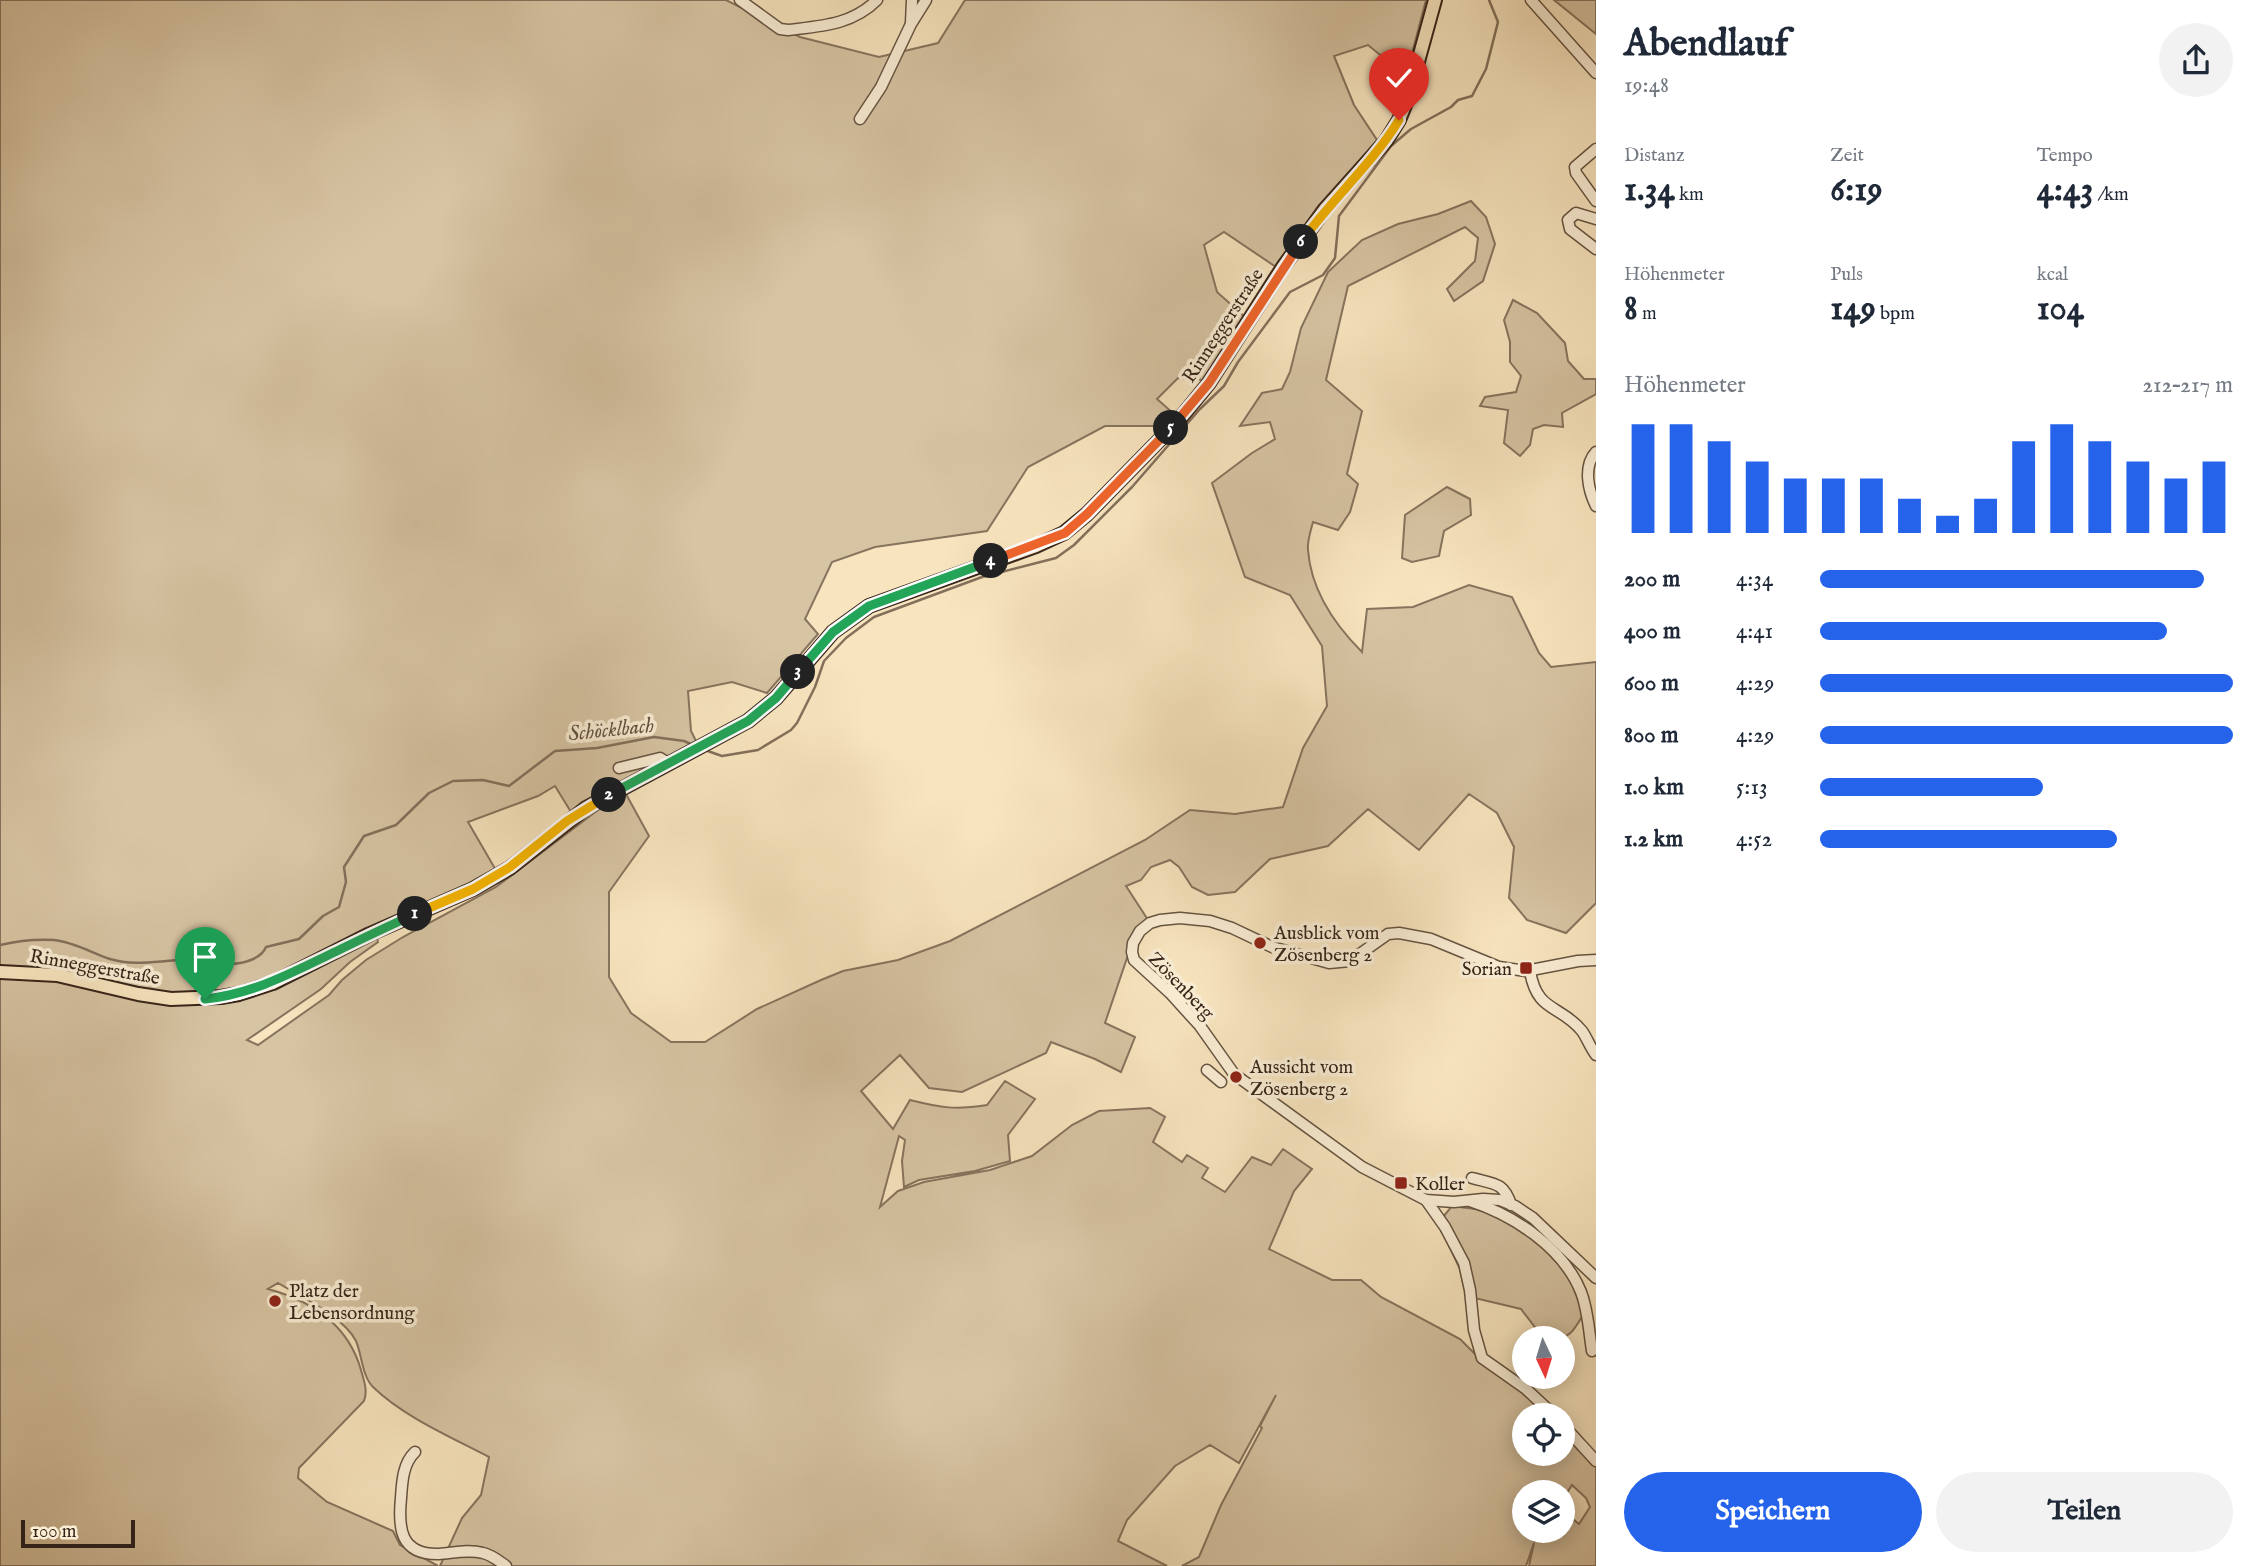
<!DOCTYPE html>
<html lang="de">
<head>
<meta charset="utf-8">
<style>
  :root { --surface:#fff; --page:#f2f2f3; --text:#1f2937; --muted:#747a83; --accent:#2563eb }
  body { margin:0; font-family:"IM FELL English",serif; background:var(--page); color:var(--text); height:100vh; display:flex; flex-direction:column; font-size:26px; white-space:nowrap }
  * { box-sizing:border-box; margin:0 }
  p { font-size:23px; color:var(--muted) }
  .icon { flex:none; width:38px; height:38px; fill:none; stroke:currentColor; stroke-width:2; stroke-linecap:round; stroke-linejoin:round }
  .map { position:relative; flex:1; overflow:hidden }
  .details { display:flex; flex-direction:column; background:var(--surface); width:665px }
  .details>* { flex:none }
  .needle { width:46px; rotate:176deg }
  .tools { position:absolute; left:1512px; top:1326px; display:grid; gap:14px }
  .tools a { display:grid; place-items:center; width:63px; height:63px; border-radius:50%; background:var(--surface); box-shadow:0 4px 18px #0003; font-size:35px }
  .scale { position:absolute; left:21px; bottom:18px; width:114px; box-sizing:border-box; padding-left:7px; border:4px solid #362419; border-top:0; font-size:19px; line-height:24px; white-space:nowrap; color:#362419; -webkit-text-stroke:5px #faeed5; paint-order:stroke }
  .pin { position:absolute; display:grid; place-items:center; width:60px; height:60px; color:#fff; margin:-72px -30px; border-radius:50% 50% 50% 0; rotate:-45deg; box-shadow:0 0 7px #0007 }
  .pin .icon { rotate:45deg }
  .km { position:absolute; width:35px; height:35px; margin:-18px; border-radius:50%; background:#222; color:#fff; font-size:19px; line-height:35px; text-align:center }
  .round { display:grid; place-items:center; flex:none; width:74px; height:74px; border-radius:37px; background:var(--page) }
  .overview { display:flex; align-items:center; justify-content:space-between; height:119px; padding:0 28px }
  h1 { font-size:38px; font-weight:800; line-height:52px }
  .figures { display:grid; grid-template-columns:repeat(3,1fr); gap:10px; height:119px; padding:7px 28px }
  .figures div { display:grid; align-content:center }
  .figures b { font-size:35px; font-weight:800 }
  .figures small { font-size:19px; font-weight:400 }
  .figures p { font-size:19px }
  .chart { height:196px; padding:14px 28px }
  .chart p { display:flex; justify-content:space-between }
  .chart svg { width:100%; height:126px; margin-top:7px; stroke:var(--accent); stroke-width:6 }
  .button { display:flex; gap:14px; margin-top:auto; padding:14px 28px }
  .button a { flex:1; height:80px; border-radius:42px; background:var(--accent); color:#fff; font-size:28px; font-weight:800; line-height:80px; text-align:center }
  .button a+a { background:var(--page); color:var(--text) }
  ul { padding:0 28px; list-style:none; font-size:23px }
  li { display:grid; grid-template-columns:112px 84px 1fr; align-items:center; height:52px }
  li i { height:18px; border-radius:9px; background:var(--accent) }
  main { display:flex; flex:1; min-height:0 }
  .map>svg:first-child { display:block }
</style>
</head>
<body>
<main>
<div class="map">
<svg width="1596" height="1566" viewBox="0 0 1596 1566">
  <rect width="100%" height="100%" fill="#f8e5bf"/>
  <filter id="stains"><feTurbulence type="fractalNoise" baseFrequency=".00286" numOctaves="4"/><feColorMatrix values="0 0 0 0 .2 0 0 0 0 .09 0 0 0 0 .02 0 0 0 .5 -.17"/></filter>
  <radialGradient id="worn" r=".72"><stop offset=".6" stop-color="#630" stop-opacity="0"/><stop offset="1" stop-color="#630" stop-opacity=".3"/></radialGradient>
  <g fill="#d7c4a3" stroke="#86745e" stroke-width="2" fill-rule="evenodd">
    <path d="M 0,0 L 726,0 L 800,37 L 879,57 L 938,43 L 965,0 L 1426,0 L 1406,76 L 1368,45 L 1334,56 L 1354,105 L 1377,140 L 1334,191 L 1276,267 L 1224,232 L 1204,245 L 1217,292 L 1246,318 L 1202,380 L 1178,378 L 1157,399 L 1174,414 L 1160,426 L 1105,426 L 1028,467 L 987,531 L 875,547 L 832,562 L 805,619 L 818,634 L 767,693 L 732,682 L 688,691 L 691,731 L 696,741 L 693,745 L 571,812 L 555,786 L 538,796 L 468,822 L 497,872 L 267,981 L 234,990 L 181,995 L 142,990 L 57,969 L 0,968 Z"/>
    <path d="M 1554,0 L 1596,0 L 1596,34 Z"/>
    <path d="M 1471,201 L 1486,217 L 1495,244 L 1483,281 L 1454,301 L 1447,289 L 1475,261 L 1478,238 L 1465,227 L 1348,286 L 1326,380 L 1362,411 L 1347,474 L 1358,484 L 1350,512 L 1338,530 L 1313,522 C 1311,530 1307,541 1308,550 C 1311,590 1334,624 1362,652 L 1367,609 L 1413,607 L 1469,585 L 1512,597 L 1539,653 L 1551,667 L 1596,662 L 1596,903 L 1566,933 L 1527,920 L 1509,898 L 1514,847 L 1497,813 L 1469,794 L 1419,850 L 1368,809 L 1328,846 L 1270,859 L 1235,892 L 1208,895 L 1192,887 L 1179,867 L 1170,860 L 1151,867 L 1141,880 L 1126,886 L 1150,923 L 1127,958 L 1105,1023 L 1135,1037 L 1121,1072 L 1095,1059 L 1051,1042 L 1046,1053 L 962,1092 L 929,1088 L 900,1055 L 861,1091 L 893,1129 L 910,1100 C 942,1108 955,1110 987,1105 L 1005,1081 L 1035,1099 L 1008,1135 L 1010,1161 L 975,1171 L 919,1180 L 904,1187 L 902,1161 L 905,1140 L 899,1136 L 880,1207 L 898,1191 L 924,1182 L 990,1170 L 1032,1156 L 1072,1125 L 1099,1111 L 1150,1108 L 1165,1117 L 1153,1142 L 1182,1162 L 1187,1155 L 1208,1168 L 1202,1178 L 1225,1192 L 1252,1157 L 1271,1165 L 1283,1149 L 1312,1169 L 1294,1191 L 1269,1249 L 1332,1280 L 1361,1280 L 1381,1297 L 1460,1339 L 1480,1359 L 1553,1416 L 1524,1416 L 1524,1454 L 1563,1454 L 1563,1428 L 1596,1467 L 1596,1566 L 1529,1566 L 1534,1543 L 1526,1566 L 1182,1566 L 1199,1557 L 1221,1505 L 1262,1428 L 1260,1426 L 1276,1395 L 1239,1463 L 1210,1445 L 1175,1466 L 1127,1520 L 1118,1541 L 1167,1566 L 440,1566 L 462,1518 L 481,1495 L 489,1457 C 451,1437 404,1417 373,1387 C 362,1376 362,1355 356,1341 C 344,1317 301,1297 278,1283 L 268,1289 C 312,1301 348,1324 361,1370 C 364,1381 368,1391 364,1401 L 299,1468 L 298,1478 L 327,1502 L 393,1531 L 400,1545 L 438,1566 L 0,1566 L 0,977 C 18,978 36,978 54,980 C 114,987 173,1014 234,1001 C 286,990 330,960 377,938 L 378,942 L 350,962 L 321,989 L 247,1040 L 258,1045 L 329,995 L 342,980 L 366,960 L 403,937 L 496,887 L 606,804 L 626,794 L 649,836 L 609,892 L 609,977 L 631,1013 L 671,1042 L 705,1042 L 757,1009 L 821,980 L 843,971 L 898,960 L 950,941 L 1145,840 L 1190,810 L 1235,814 L 1283,807 L 1303,748 L 1327,706 L 1322,646 L 1290,595 L 1245,577 L 1212,483 L 1252,453 L 1275,439 L 1270,422 L 1240,426 L 1262,393 L 1282,389 L 1290,372 L 1301,328 L 1328,272 L 1362,240 L 1398,224 L 1438,214 ZM 1572,1485 L 1586,1498 L 1590,1507 L 1579,1524 L 1563,1511 L 1563,1531 L 1542,1531 L 1534,1542 L 1539,1531 L 1524,1531 L 1524,1493 L 1563,1493 L 1563,1499 Z"/>
    <path d="M 1513,300 L 1537,313 L 1565,343 L 1568,361 L 1584,379 L 1596,379 L 1596,394 L 1562,413 L 1563,427 L 1544,425 L 1533,429 L 1530,445 L 1520,456 L 1504,443 L 1508,410 L 1480,406 L 1485,397 L 1516,392 L 1521,376 L 1510,362 L 1510,342 L 1504,320 Z"/>
    <path d="M 1447,487 L 1470,499 L 1471,515 L 1444,531 L 1439,556 L 1412,562 L 1402,558 L 1405,515 Z"/>
    <path d="M 1452,1206 C 1463,1208 1474,1208 1485,1211 C 1516,1219 1557,1255 1573,1282 C 1578,1291 1580,1303 1584,1313 C 1572,1335 1569,1339 1544,1339 L 1521,1309 L 1466,1296 L 1460,1269 L 1438,1223 Z"/>
  </g>
  <g fill="none" stroke-linecap="round" stroke-linejoin="round">
    <g stroke="#83705b" stroke-width="2.5">
      <path d="M 702,749 L 722,756 L 758,750 L 791,730 L 797,723 L 815,687 L 824,661 L 846,638 L 874,617 L 982,577 L 1056,558 L 1074,545 L 1132,487 L 1200,409 L 1224,386 L 1238,362 L 1290,292 L 1323,275 L 1335,258 L 1339,216 L 1391,146 L 1411,129 L 1451,107 L 1458,100 L 1472,96 L 1486,69 L 1498,22 L 1489,0"/>
      <path d="M 0,945 C 17,941 36,939 54,940 C 74,942 92,953 110,959 C 136,967 160,960 186,960 C 201,960 215,964 229,964 C 243,964 261,959 266,947 L 299,939 L 323,916 L 339,907 L 346,882 L 344,867 L 364,836 L 396,825 L 429,793 L 453,781 L 483,780 L 509,786 L 555,751 L 597,748 L 654,737 L 684,741 L 693,745"/>
    </g>
    <g stroke="#665442" stroke-width="13">
      <g id="minor">
        <path d="M 740,0 L 780,29 L 788,30 C 821,26 852,25 877,0"/>
        <path d="M 1531,0 L 1596,73"/>
        <path d="M 911,23 L 912,0"/>
        <path d="M 860,119 L 881,87 L 911,24 L 926,0"/>
        <path d="M 1596,149 L 1575,167 L 1576,173 L 1596,201"/>
        <path d="M 1596,219 L 1576,213 L 1568,220 L 1570,229 L 1596,249"/>
        <path d="M 1596,452 C 1583,466 1588,490 1596,506"/>
        <path d="M 619,768 L 660,758 L 668,763"/>
        <path d="M 1530,971 C 1537,1013 1560,1004 1582,1031 C 1587,1038 1590,1047 1596,1055"/>
        <path d="M 1207,1070 L 1221,1082"/>
        <path d="M 1472,1178 C 1494,1184 1504,1182 1511,1205"/>
        <path d="M 1426,1200 L 1454,1202 L 1483,1199 L 1500,1200 L 1515,1206 L 1533,1218 L 1596,1278"/>
        <path d="M 1470,1201 C 1513,1215 1563,1247 1581,1292 C 1588,1310 1589,1331 1592,1351"/>
        <path d="M 1555,1416 L 1526,1389 L 1482,1358 L 1474,1330 L 1470,1290 L 1464,1263 L 1445,1227 L 1426,1200 L 1362,1167 L 1234,1074 L 1200,1026 L 1170,993 L 1134,960 L 1132,952 L 1133,943 L 1140,931 L 1150,923 L 1160,920 L 1180,918 L 1210,921 L 1232,928 L 1272,947 L 1329,963 L 1350,961 L 1388,934 L 1399,933 L 1431,939 L 1499,967 L 1526,971 L 1578,961 L 1596,960"/>
        <path d="M 1563,1425 L 1596,1461"/>
        <path d="M 415,1452 C 403,1463 402,1482 401,1498 C 398,1528 400,1555 439,1554 C 453,1553 468,1549 483,1553 C 492,1555 499,1561 506,1566"/>
      </g>
    </g>
    <g stroke="#362419" stroke-width="16">
      <path id="major" d="M 0,972 L 57,975 L 138,994 L 171,999 L 221,997 L 239,994 L 273,983 L 370,934 L 473,889 L 510,868 L 586,808 L 748,721 L 776,698 L 833,632 L 869,606 L 1036,546 L 1064,533 L 1087,514 L 1178,421 L 1209,383 L 1283,267 L 1325,209 L 1386,141 L 1399,120 L 1408,98 L 1435,0"/>
    </g>
    <use href="#minor" stroke="#faeed5" stroke-width="10"/>
    <use href="#major" stroke="#f8e5bf" stroke-width="12"/>
  </g>
  <g fill="none" stroke-linecap="round" stroke-linejoin="round">
    <g stroke="#fff" stroke-width="14">
      <path id="split-1" d="M 205,999 C 254,994 293,972 337,951 C 363,938 389,926 415,914"/>
    </g>
    <g stroke="#fff" stroke-width="14">
      <path id="split-2" d="M 415,914 L 473,889 L 510,867 L 567,821 L 609,795"/>
    </g>
    <g stroke="#fff" stroke-width="14">
      <path id="split-3" d="M 609,795 L 748,721 L 776,698 L 798,672"/>
    </g>
    <g stroke="#fff" stroke-width="14">
      <path id="split-4" d="M 798,672 L 833,632 L 869,606 L 991,561"/>
    </g>
    <g stroke="#fff" stroke-width="14">
      <path id="split-5" d="M 991,561 L 1065,533 L 1087,514 L 1171,428"/>
    </g>
    <g stroke="#fff" stroke-width="14">
      <path id="split-6" d="M 1171,428 L 1209,383 L 1301,242"/>
    </g>
    <g stroke="#fff" stroke-width="14">
      <path id="split-7" d="M 1301,242 C 1332,199 1373,163 1399,120"/>
    </g>
    <use href="#split-1" stroke="#22a559" stroke-width="9"/>
    <use href="#split-2" stroke="#f5b400" stroke-width="9"/>
    <use href="#split-3" stroke="#22a559" stroke-width="9"/>
    <use href="#split-4" stroke="#22a559" stroke-width="9"/>
    <use href="#split-5" stroke="#f0652b" stroke-width="9"/>
    <use href="#split-6" stroke="#f0652b" stroke-width="9"/>
    <use href="#split-7" stroke="#f5b400" stroke-width="9"/>
  </g>
  <g fill="#8f2418" stroke="#faeed5" stroke-width="2.5">
    <circle cx="1260" cy="943" r="7"/>
    <rect x="1519" y="961" width="14" height="14" rx="3.5"/>
    <circle cx="1236" cy="1077" r="7"/>
    <rect x="1394" y="1176" width="14" height="14" rx="3.5"/>
    <circle cx="275" cy="1301" r="7"/>
  </g>
  <g text-anchor="middle" stroke-width="7" stroke-linejoin="round" paint-order="stroke">
    <g font-size="19" fill="#362419" stroke="#faeed5">
      <text transform="translate(1222 325) rotate(-57)" y="7">Rinneggerstraße</text>
      <text transform="translate(95 966) rotate(10)" y="7">Rinneggerstraße</text>
      <text transform="translate(1182 985) rotate(46)" y="7">Zösenberg</text>
    </g>
    <g font-size="19" fill="#362419" stroke="#faeed5" text-anchor="start">
      <text x="1274" y="939">Ausblick vom<tspan x="1274" dy="22">Zösenberg 2</tspan></text>
      <text x="1512" y="975" text-anchor="end">Sorian</text>
      <text x="1250" y="1073">Aussicht vom<tspan x="1250" dy="22">Zösenberg 2</tspan></text>
      <text x="1415" y="1190">Koller</text>
      <text x="289" y="1297">Platz der<tspan x="289" dy="22">Lebensordnung</tspan></text>
    </g>
    <g font-size="21" font-style="italic" fill="#635040" stroke="#faeed5">
      <text transform="translate(611 729) rotate(-6)" y="7">Schöcklbach</text>
    </g>
  </g>
  <rect width="100%" height="100%" filter="url(#stains)"/>
  <rect width="100%" height="100%" fill="url(#worn)"/>
</svg>
<div class="tools">
<a><svg class="needle" viewBox="-14 -14 28 28"><path d="M0-13l5 13h-10z" fill="#e53935"/><path d="M0 13l5-13h-10z" fill="#747a83"/></svg></a>
<a><svg class="icon" aria-label="locate" viewBox="0 0 24 24"><circle cx="12" cy="12" r="6"/><path d="M12 2v4M12 18v4M2 12h4M18 12h4"/></svg></a>
<a><svg class="icon" aria-label="layers" viewBox="0 0 24 24"><path d="M12 4l9 5-9 5-9-5zM3 14l9 5 9-5"/></svg></a>
</div>
<div class="scale">100 m</div>
<div class="pin" style="left:205px;top:999px;background:#1e9e55"><svg class="icon" aria-label="arrive" viewBox="0 0 24 24"><path d="M6 21V4h12l-3 4 3 4H6"/></svg></div>
<div class="pin" style="left:1399px;top:120px;background:#d93025"><svg class="icon" aria-label="check" viewBox="0 0 24 24"><path d="M5 12l5 5 9-10"/></svg></div>
<b class="km" style="left:415px;top:914px">1</b>
<b class="km" style="left:609px;top:795px">2</b>
<b class="km" style="left:798px;top:672px">3</b>
<b class="km" style="left:991px;top:561px">4</b>
<b class="km" style="left:1171px;top:428px">5</b>
<b class="km" style="left:1301px;top:242px">6</b>
</div>
<section class="details">
<div class="overview"><div><h1>Abendlauf</h1><p>19:48</p></div><a class="round"><svg class="icon" aria-label="share" viewBox="0 0 24 24"><path d="M12 15V3M7 8l5-5 5 5M5 13v7h14v-7"/></svg></a></div>
<div class="figures">
<div><p>Distanz</p><b>1.34<small> km</small></b></div>
<div><p>Zeit</p><b>6:19</b></div>
<div><p>Tempo</p><b>4:43<small> /km</small></b></div>
</div>
<div class="figures">
<div><p>Höhenmeter</p><b>8<small> m</small></b></div>
<div><p>Puls</p><b>149<small> bpm</small></b></div>
<div><p>kcal</p><b>104</b></div>
</div>
<div class="chart"><p><span>Höhenmeter</span>212–217 m</p>
<svg viewBox="0 0 160 44" preserveAspectRatio="none"><path d="M5 44V6M15 44V6M25 44V12M35 44V19M45 44V25M55 44V25M65 44V25M75 44V32M85 44V38M95 44V32M105 44V12M115 44V6M125 44V12M135 44V19M145 44V25M155 44V19"/></svg>
</div>
<ul>
<li><b>200 m</b>4:34<i style="width:93%"></i></li>
<li><b>400 m</b>4:41<i style="width:84%"></i></li>
<li><b>600 m</b>4:29<i style="width:100%"></i></li>
<li><b>800 m</b>4:29<i style="width:100%"></i></li>
<li><b>1.0 km</b>5:13<i style="width:54%"></i></li>
<li><b>1.2 km</b>4:52<i style="width:72%"></i></li>
</ul>
<div class="button"><a>Speichern</a><a>Teilen</a></div>
</section>
</main>
</body>
</html>
